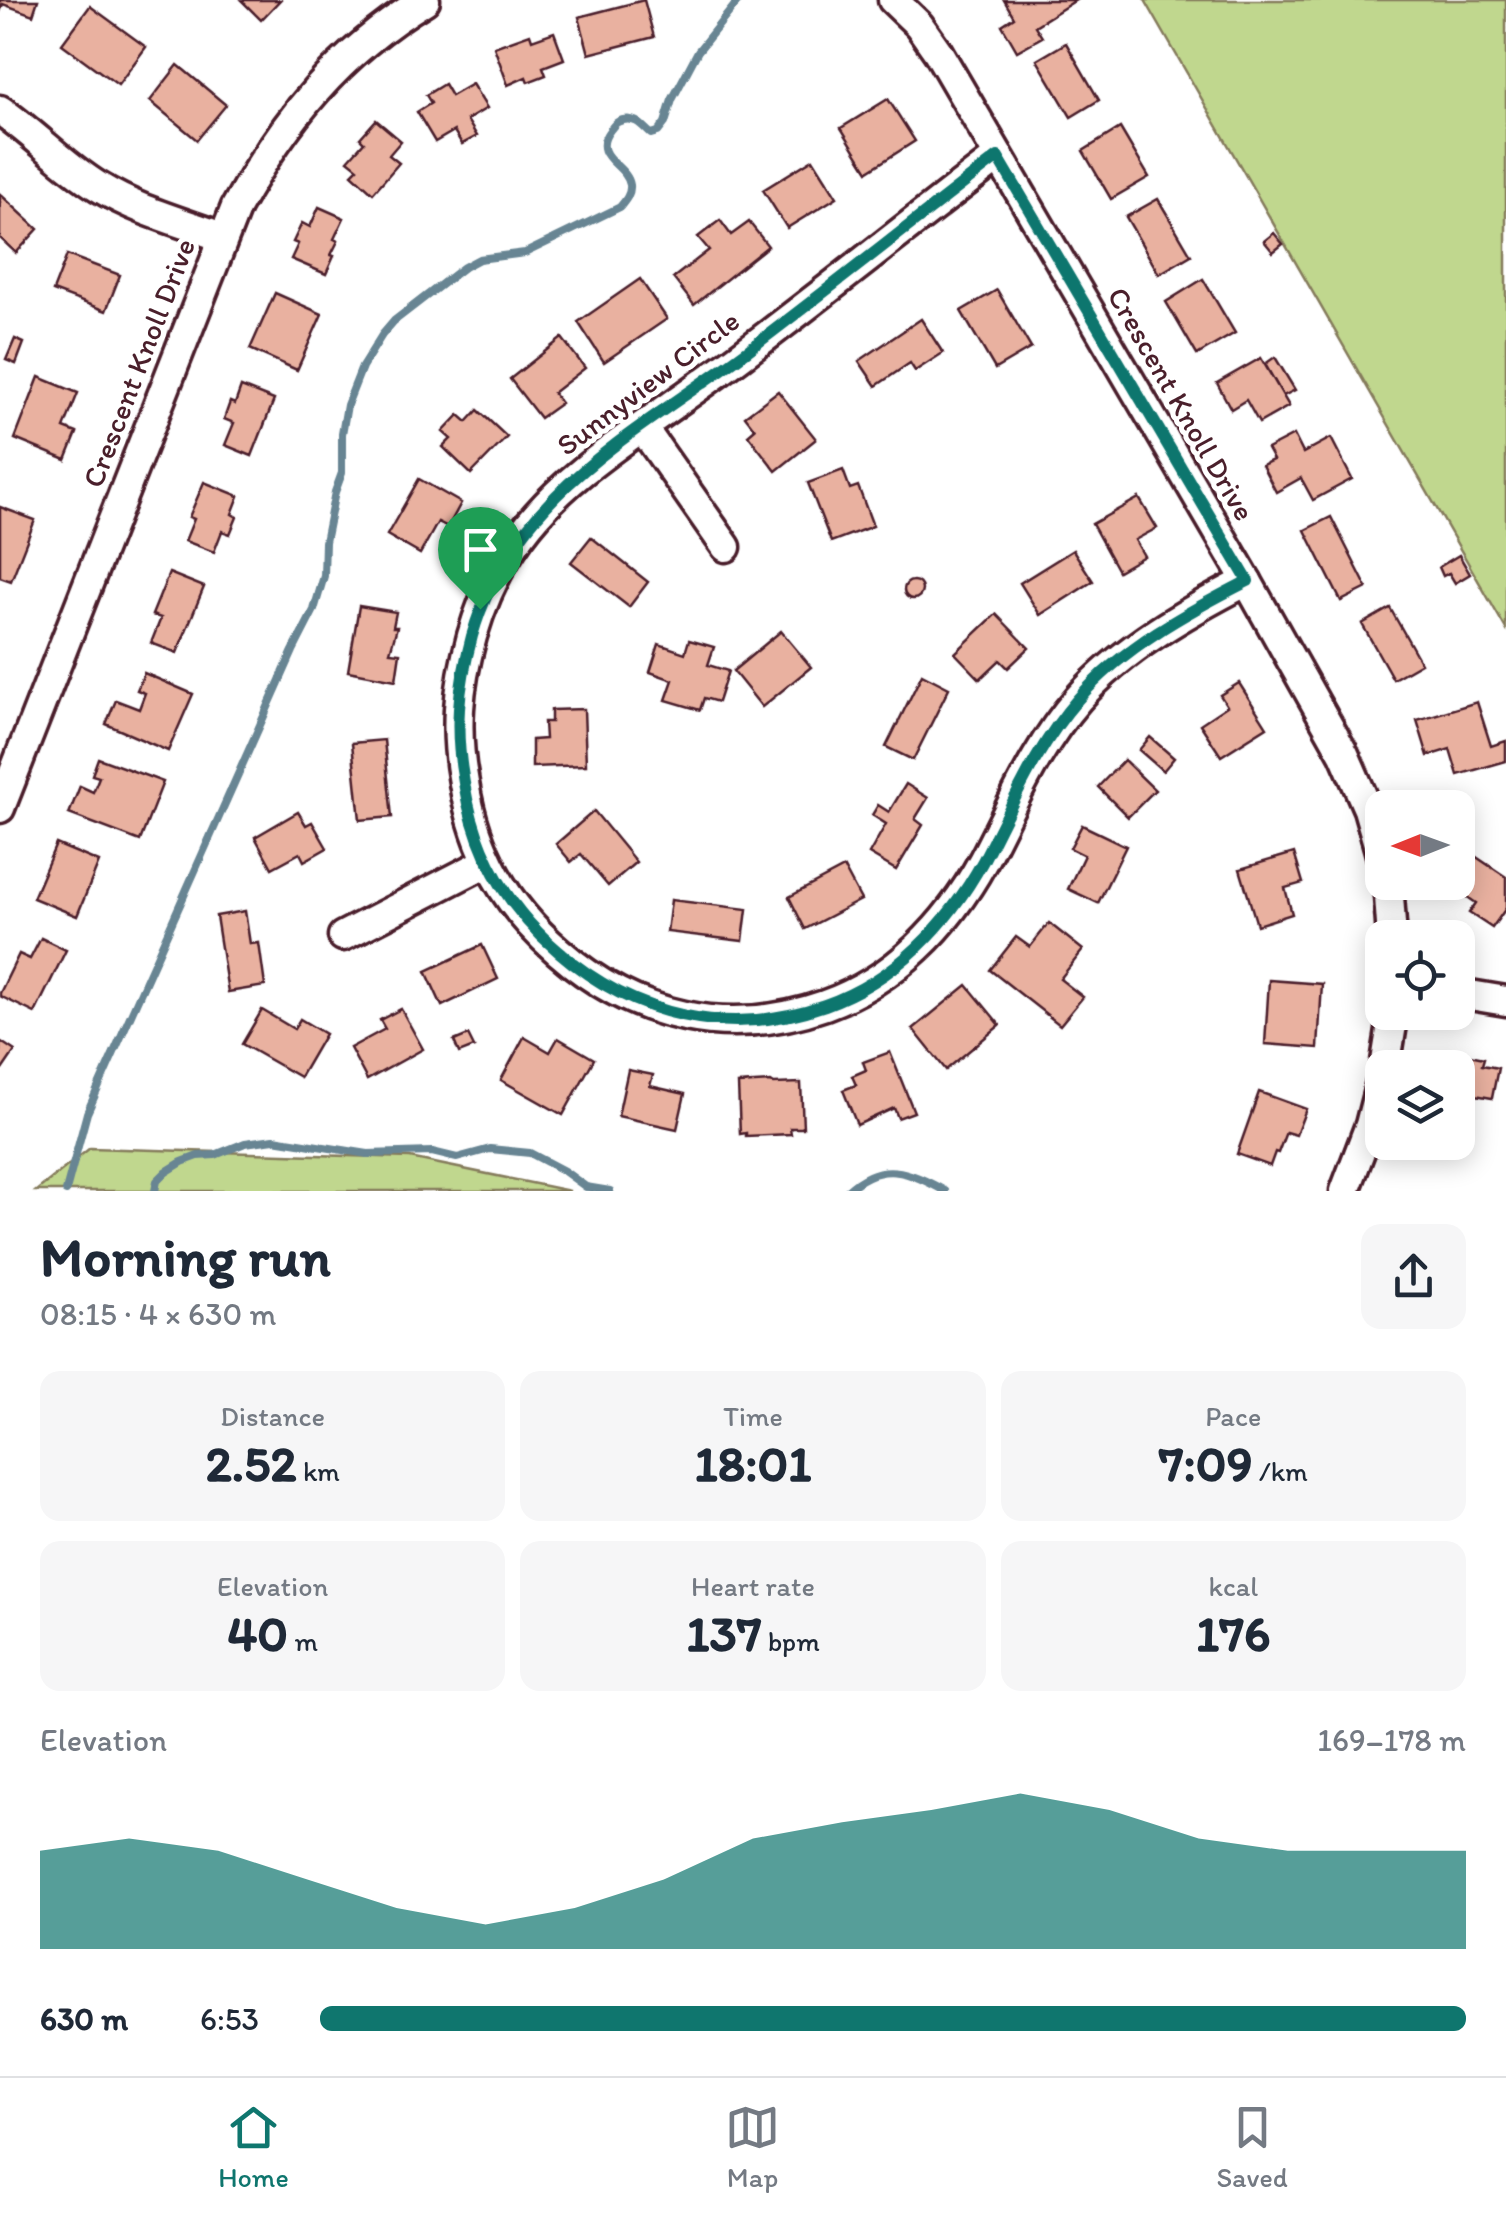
<!DOCTYPE html>
<html lang="en">
<head>
<meta charset="utf-8">
<style>
  :root { --surface:#fff; --page:#f6f6f7; --text:#1f2937; --muted:#747a83; --line:#e0e1e3; --accent:#0f766e }
  body { margin:0; font-family:Itim,sans-serif; background:var(--page); color:var(--text); height:100vh; display:flex; flex-direction:column; font-size:38px; white-space:nowrap }
  * { box-sizing:border-box; margin:0 }
  p { font-size:32px; color:var(--muted) }
  .icon { flex:none; width:55px; height:55px; fill:none; stroke:currentColor; stroke-width:2; stroke-linecap:round; stroke-linejoin:round }
  .map { position:relative; height:1191px; overflow:hidden }
  .drawer { display:flex; flex-direction:column; background:var(--surface); flex:1 }
  .drawer>* { flex:none }
  .needle { width:65px; rotate:269deg }
  .tools { position:absolute; left:1365px; top:790px; display:grid; gap:20px }
  .tools a { display:grid; place-items:center; width:110px; height:110px; border-radius:20px; background:var(--surface); box-shadow:0 5px 25px #0003; font-size:50px }
  .pin { position:absolute; display:grid; place-items:center; width:85px; height:85px; color:#fff; margin:-102px -42px; border-radius:50% 50% 50% 0; rotate:-45deg; box-shadow:0 0 10px #0007 }
  .pin .icon { rotate:45deg }
  .round { display:grid; place-items:center; flex:none; width:105px; height:105px; border-radius:20px; background:var(--page) }
  .overview { display:flex; align-items:center; justify-content:space-between; height:170px; padding:0 40px }
  h1 { font-size:55px; font-weight:800; line-height:75px }
  .stats { display:grid; grid-template-columns:repeat(3,1fr); gap:15px; height:170px; padding:10px 40px }
  .stats div { display:grid; align-content:center; border-radius:20px; background:var(--page); text-align:center }
  .stats b { font-size:50px; font-weight:800 }
  .stats small { font-size:28px; font-weight:400 }
  .stats p { font-size:28px }
  .chart { height:280px; padding:20px 40px }
  .chart p { display:flex; justify-content:space-between }
  .chart svg { width:100%; height:180px; margin-top:10px; fill:var(--accent); opacity:.7 }
  ul { padding:0 40px; list-style:none; font-size:32px }
  li { display:grid; grid-template-columns:160px 120px 1fr; align-items:center; height:75px }
  li i { height:25px; border-radius:12px; background:var(--accent) }
  .tab-bar { display:flex; justify-content:space-around; align-items:center; height:140px; border-top:2px solid var(--line); background:var(--surface); font-size:28px; color:var(--muted) }
  .tab-bar a { display:grid; justify-items:center; gap:5px }
  .tab-bar .active { color:var(--accent) }
  .map>svg:first-child { display:block }
</style>
</head>
<body>
<div class="map">
<svg width="1506" height="1191" viewBox="0 0 1506 1191">
  <rect width="100%" height="100%" fill="#fff"/>
  <filter id="ink" filterUnits="userSpaceOnUse"><feTurbulence type="fractalNoise" baseFrequency=".01" numOctaves="2"/><feDisplacementMap in="SourceGraphic" scale="20" xChannelSelector="R" yChannelSelector="G"/><feConvolveMatrix kernelMatrix="1 2 1 2 8 2 1 2 1" color-interpolation-filters="sRGB"/></filter>
  <g filter="url(#ink)">
    <g fill="#c0d78e" stroke="#857b5c" stroke-width="2.5">
      <path d="M 1145,0 L 1506,0 L 1506,629 Z"/>
      <path d="M 90,1148 L 410,1158 L 570,1191 L 36,1191 Z"/>
    </g>
    <g fill="none" stroke-linecap="round" stroke-linejoin="round">
      <g stroke="#678593" stroke-width="8">
        <path d="M 66,1191 L 87,1113 L 293,651 L 314,610 L 324,576 L 325,542 L 335,492 L 342,473 L 342,434 L 347,405 L 362,367 L 382,335 L 394,321 L 464,267 L 479,259 L 525,253 L 620,207 C 625,201 631,194 630,185 C 627,164 589,157 610,130 C 615,124 615,122 623,120 C 636,117 642,126 651,134 L 658,132 L 665,123 L 672,100 L 698,51 L 739,0"/>
        <path d="M 155,1191 L 157,1181 L 166,1172 L 182,1162 L 198,1156 L 215,1155 L 245,1143 L 274,1139 L 368,1154 L 432,1152 L 457,1158 L 490,1149 L 530,1153 L 564,1171 L 586,1187 L 610,1191"/>
        <path d="M 847,1191 C 881,1159 908,1171 945,1191"/>
      </g>
    </g>
    <g fill="#e9b1a0" stroke="#4a1f2b" stroke-width="2.5">
      <path d="M 0,0 L 38,0 L 33,15 L 3,4 L 0,12 Z"/>
      <path d="M 241,0 L 280,0 L 261,20 Z"/>
      <path d="M 644,0 L 654,37 L 589,54 L 579,17 Z"/>
      <path d="M 1004,0 L 1076,0 L 1035,26 L 1042,37 L 1017,51 L 1002,25 L 1014,17 Z"/>
      <path d="M 90,6 L 146,47 L 118,85 L 62,44 Z"/>
      <path d="M 554,32 L 564,59 L 543,67 L 546,75 L 528,82 L 526,77 L 508,85 L 494,47 L 530,34 L 532,40 Z"/>
      <path d="M 1066,43 L 1099,100 L 1071,117 L 1037,60 Z"/>
      <path d="M 178,65 L 226,105 L 197,140 L 150,101 Z"/>
      <path d="M 444,84 L 451,96 L 472,84 L 487,108 L 467,120 L 477,136 L 462,144 L 454,131 L 435,142 L 417,112 L 431,103 L 426,95 Z"/>
      <path d="M 888,99 L 915,141 L 868,171 L 841,128 Z"/>
      <path d="M 376,120 L 401,141 L 389,155 L 399,163 L 373,193 L 352,174 L 358,168 L 348,160 L 364,142 L 360,138 Z"/>
      <path d="M 1120,128 L 1149,177 L 1111,199 L 1083,151 Z"/>
      <path d="M 813,159 L 837,197 L 787,228 L 763,190 Z"/>
      <path d="M 0,194 L 38,229 L 16,253 L 0,238 Z"/>
      <path d="M 1158,199 L 1191,255 L 1159,274 L 1126,217 Z"/>
      <path d="M 319,207 L 344,218 L 334,239 L 338,241 L 331,255 L 334,256 L 326,274 L 291,259 L 298,244 L 293,242 L 302,223 L 310,227 Z"/>
      <path d="M 720,220 L 731,235 L 749,222 L 768,246 L 694,305 L 673,278 L 709,250 L 698,237 Z"/>
      <path d="M 1274,233 L 1283,244 L 1273,252 L 1264,241 Z"/>
      <path d="M 67,255 L 120,275 L 106,311 L 53,291 Z"/>
      <path d="M 640,279 L 667,319 L 604,362 L 578,322 Z"/>
      <path d="M 1203,279 L 1235,333 L 1197,355 L 1166,302 Z"/>
      <path d="M 997,290 L 1031,348 L 995,369 L 961,311 Z"/>
      <path d="M 275,293 L 322,314 L 297,370 L 250,349 Z"/>
      <path d="M 921,319 L 943,353 L 915,371 L 910,363 L 876,386 L 859,361 Z"/>
      <path d="M 562,338 L 585,368 L 553,393 L 561,403 L 540,418 L 510,379 Z"/>
      <path d="M 15,339 L 24,343 L 16,364 L 6,360 Z"/>
      <path d="M 1275,357 L 1295,390 L 1283,396 L 1265,364 Z"/>
      <path d="M 1261,358 L 1289,406 L 1259,423 L 1246,400 L 1231,409 L 1217,383 Z"/>
      <path d="M 39,377 L 78,393 L 64,428 L 77,433 L 66,460 L 15,439 Z"/>
      <path d="M 241,387 L 274,400 L 252,456 L 225,445 L 234,423 L 224,419 L 230,402 L 235,404 Z"/>
      <path d="M 778,391 L 816,439 L 776,471 L 748,435 L 755,429 L 745,416 Z"/>
      <path d="M 478,410 L 507,437 L 471,474 L 443,447 L 451,439 L 443,432 L 459,415 L 467,422 Z"/>
      <path d="M 1294,435 L 1303,453 L 1331,438 L 1352,479 L 1313,500 L 1301,478 L 1276,492 L 1262,465 L 1273,460 L 1267,449 Z"/>
      <path d="M 843,470 L 850,489 L 858,486 L 873,526 L 831,542 L 808,483 Z"/>
      <path d="M 419,479 L 461,503 L 448,527 L 438,522 L 420,554 L 387,535 Z"/>
      <path d="M 204,482 L 239,496 L 232,514 L 237,517 L 230,534 L 222,531 L 214,552 L 185,541 L 194,519 L 189,517 Z"/>
      <path d="M 1139,498 L 1157,528 L 1135,540 L 1144,556 L 1118,571 L 1092,524 Z"/>
      <path d="M 0,507 L 35,520 L 11,581 L 0,577 Z"/>
      <path d="M 1331,517 L 1367,588 L 1341,601 L 1305,530 Z"/>
      <path d="M 591,537 L 648,582 L 629,607 L 571,562 Z"/>
      <path d="M 1073,550 L 1093,581 L 1040,615 L 1020,583 Z"/>
      <path d="M 1459,555 L 1470,574 L 1455,583 L 1449,573 L 1443,576 L 1439,567 Z"/>
      <path d="M 169,573 L 204,587 L 177,653 L 151,643 L 161,618 L 152,615 Z"/>
      <circle cx="913" cy="590" r="9"/>
      <path d="M 359,606 L 396,612 L 393,627 L 397,627 L 390,652 L 400,653 L 396,680 L 348,671 Z"/>
      <path d="M 1390,608 L 1421,663 L 1393,679 L 1362,624 Z"/>
      <path d="M 996,614 L 1029,648 L 1008,668 L 1000,660 L 980,679 L 955,653 Z"/>
      <path d="M 781,631 L 811,667 L 762,707 L 733,671 Z"/>
      <path d="M 689,640 L 714,647 L 708,665 L 728,671 L 718,702 L 704,698 L 700,710 L 666,700 L 673,680 L 650,672 L 659,644 L 685,653 Z"/>
      <path d="M 144,673 L 193,694 L 168,751 L 106,724 L 116,700 L 139,709 L 145,693 L 137,690 Z"/>
      <path d="M 922,674 L 949,688 L 913,760 L 886,747 Z"/>
      <path d="M 1239,683 L 1267,727 L 1221,756 L 1200,724 L 1227,706 L 1220,695 Z"/>
      <path d="M 1477,702 L 1491,746 L 1506,741 L 1506,761 L 1458,775 L 1450,749 L 1428,756 L 1417,720 Z"/>
      <path d="M 584,709 L 586,765 L 532,767 L 532,740 L 545,739 L 544,722 L 551,722 L 551,710 Z"/>
      <path d="M 1150,737 L 1174,758 L 1163,771 L 1139,750 Z"/>
      <path d="M 384,740 L 392,817 L 360,820 L 352,743 Z"/>
      <path d="M 98,758 L 163,782 L 140,841 L 69,814 L 80,786 L 93,792 L 99,777 L 92,775 Z"/>
      <path d="M 1124,760 L 1155,790 L 1128,817 L 1098,787 Z"/>
      <path d="M 906,784 L 928,798 L 915,819 L 923,825 L 896,870 L 869,854 L 886,824 L 872,815 L 878,805 L 889,812 Z"/>
      <path d="M 594,811 L 636,862 L 608,886 L 581,854 L 571,862 L 556,844 Z"/>
      <path d="M 298,812 L 306,825 L 312,822 L 327,848 L 304,861 L 300,853 L 272,868 L 255,837 Z"/>
      <path d="M 1082,825 L 1126,846 L 1098,903 L 1068,889 L 1084,855 L 1070,848 Z"/>
      <path d="M 56,844 L 99,862 L 77,916 L 33,898 Z"/>
      <path d="M 1466,850 L 1506,877 L 1506,908 L 1492,928 L 1469,913 L 1476,903 L 1446,882 L 1458,882 L 1458,862 Z"/>
      <path d="M 1294,853 L 1303,883 L 1285,888 L 1292,914 L 1257,925 L 1240,869 Z"/>
      <path d="M 844,868 L 861,900 L 805,929 L 789,897 Z"/>
      <path d="M 671,900 L 747,909 L 743,941 L 667,932 Z"/>
      <path d="M 245,911 L 250,944 L 259,943 L 265,986 L 228,992 L 216,916 Z"/>
      <path d="M 1049,923 L 1083,950 L 1060,979 L 1083,997 L 1060,1025 L 990,970 L 1016,937 L 1030,947 Z"/>
      <path d="M 41,938 L 66,950 L 35,1013 L 0,996 L 0,993 L 19,954 L 30,959 Z"/>
      <path d="M 482,945 L 498,979 L 442,1006 L 426,971 Z"/>
      <path d="M 1269,980 L 1322,984 L 1318,1048 L 1265,1044 Z"/>
      <path d="M 967,985 L 1000,1025 L 946,1070 L 913,1029 Z"/>
      <path d="M 401,1009 L 423,1049 L 367,1080 L 350,1048 L 385,1029 L 380,1020 Z"/>
      <path d="M 262,1010 L 294,1029 L 300,1019 L 325,1034 L 300,1077 L 242,1044 Z"/>
      <path d="M 468,1035 L 474,1047 L 459,1053 L 454,1041 Z"/>
      <path d="M 524,1037 L 550,1052 L 558,1038 L 594,1059 L 563,1115 L 501,1080 Z"/>
      <path d="M 0,1041 L 15,1051 L 0,1073 Z"/>
      <path d="M 890,1052 L 914,1112 L 898,1118 L 894,1108 L 857,1125 L 843,1090 L 856,1085 L 852,1076 L 866,1070 L 863,1062 Z"/>
      <path d="M 1460,1053 L 1484,1058 L 1482,1065 L 1498,1068 L 1492,1098 L 1458,1092 L 1458,1068 L 1436,1068 L 1437,1063 L 1457,1066 Z"/>
      <path d="M 628,1070 L 653,1075 L 650,1086 L 685,1094 L 677,1129 L 618,1116 Z"/>
      <path d="M 771,1082 L 774,1084 L 801,1083 L 803,1128 L 790,1128 L 791,1134 L 746,1136 L 746,1133 L 740,1134 L 738,1084 Z"/>
      <path d="M 1259,1092 L 1306,1109 L 1296,1135 L 1286,1132 L 1278,1153 L 1275,1152 L 1270,1166 L 1237,1154 Z"/>
    </g>
    <g fill="none" stroke-linecap="round" stroke-linejoin="round">
      <g stroke="#4a1f2b" stroke-width="35">
        <g id="minor">
          <path d="M 893,0 L 919,25 L 938,52 L 1247,581 L 1344,754 L 1368,809 L 1382,858"/>
          <path d="M 0,110 C 35,134 63,165 99,187 C 136,210 181,222 222,237"/>
          <path d="M 998,157 C 914,221 832,287 747,351 C 713,377 678,401 643,426 C 606,453 567,480 537,515 C 506,550 485,591 472,636 C 458,687 454,730 464,783 C 475,851 505,905 558,951 C 634,1018 729,1039 825,1005 C 895,980 948,925 983,861 C 1012,806 1036,747 1078,699 C 1123,648 1187,612 1247,581"/>
          <path d="M 642,427 L 726,547"/>
          <path d="M 0,808 L 236,207 C 285,119 338,53 425,0"/>
          <path d="M 1388,882 L 1392,938"/>
          <path d="M 343,936 L 487,862"/>
          <path d="M 1458,993 L 1506,1001"/>
          <path d="M 1385,1068 L 1394,1012"/>
          <path d="M 1345,1191 L 1370,1125 L 1382,1078"/>
        </g>
      </g>
      <use href="#minor" stroke="#fff" stroke-width="28"/>
    </g>
  </g>
  <g fill="none" stroke-linecap="round" stroke-linejoin="round" filter="url(#ink)">
    <g stroke="#fff" stroke-width="20">
      <path id="route" d="M 998,157 L 1248,581 C 1187,612 1123,647 1078,699 C 1036,747 1012,806 983,861 C 948,925 895,980 825,1005 C 729,1039 634,1017 558,951 C 505,906 475,851 464,783 C 454,729 458,688 472,636 C 513,492 636,434 747,351 C 832,287 914,221 998,157 Z"/>
    </g>
    <use href="#route" stroke="#0f766e" stroke-width="12"/>
  </g>
  <g text-anchor="middle" stroke-width="10" stroke-linejoin="round" paint-order="stroke">
    <g font-size="30" fill="#4a1f2b" stroke="#fff">
      <text transform="translate(139 363) rotate(-69)" y="10">Crescent Knoll Drive</text>
      <text transform="translate(648 383) rotate(-37)" y="10">Sunnyview Circle</text>
      <text transform="translate(1181 404) rotate(60)" y="10">Crescent Knoll Drive</text>
    </g>
  </g>
</svg>
<div class="tools">
<a><svg class="needle" viewBox="-14 -14 28 28"><path d="M0-13l5 13h-10z" fill="#e53935"/><path d="M0 13l5-13h-10z" fill="#747a83"/></svg></a>
<a><svg class="icon" aria-label="locate" viewBox="0 0 24 24"><circle cx="12" cy="12" r="6"/><path d="M12 2v4M12 18v4M2 12h4M18 12h4"/></svg></a>
<a><svg class="icon" aria-label="layers" viewBox="0 0 24 24"><path d="M12 4l9 5-9 5-9-5zM3 14l9 5 9-5"/></svg></a>
</div>
<div class="pin" style="left:480px;top:609px;background:#1e9e55"><svg class="icon" aria-label="arrive" viewBox="0 0 24 24"><path d="M6 21V4h12l-3 4 3 4H6"/></svg></div>
</div>
<section class="drawer">
<div class="overview"><div><h1>Morning run</h1><p>08:15 · 4 × 630 m</p></div><a class="round"><svg class="icon" aria-label="share" viewBox="0 0 24 24"><path d="M12 15V3M7 8l5-5 5 5M5 13v7h14v-7"/></svg></a></div>
<div class="stats">
<div><p>Distance</p><b>2.52<small> km</small></b></div>
<div><p>Time</p><b>18:01</b></div>
<div><p>Pace</p><b>7:09<small> /km</small></b></div>
</div>
<div class="stats">
<div><p>Elevation</p><b>40<small> m</small></b></div>
<div><p>Heart rate</p><b>137<small> bpm</small></b></div>
<div><p>kcal</p><b>176</b></div>
</div>
<div class="chart"><p><span>Elevation</span>169–178 m</p>
<svg viewBox="0 0 160 44" preserveAspectRatio="none"><path d="M0 44V20L10 17L20 20L30 27L40 34L50 38L60 34L70 27L80 17L90 13L100 10L110 6L120 10L130 17L140 20L150 20L160 20V44z"/></svg>
</div>
<ul>
<li><b>630 m</b>6:53<i style="width:100%"></i></li>
</ul>
</section>
<nav class="tab-bar">
<a class="active"><svg class="icon" aria-label="home" viewBox="0 0 24 24"><path d="M3 11l9-7 9 7M6 9v11h12V9"/></svg>Home</a>
<a><svg class="icon" aria-label="map" viewBox="0 0 24 24"><path d="M3 6l6-2 6 2 6-2v14l-6 2-6-2-6 2zM9 4v14M15 6v14"/></svg>Map</a>
<a><svg class="icon" aria-label="saved" viewBox="0 0 24 24"><path d="M7 4h10v16l-5-4-5 4z"/></svg>Saved</a>
</nav>
</body>
</html>
